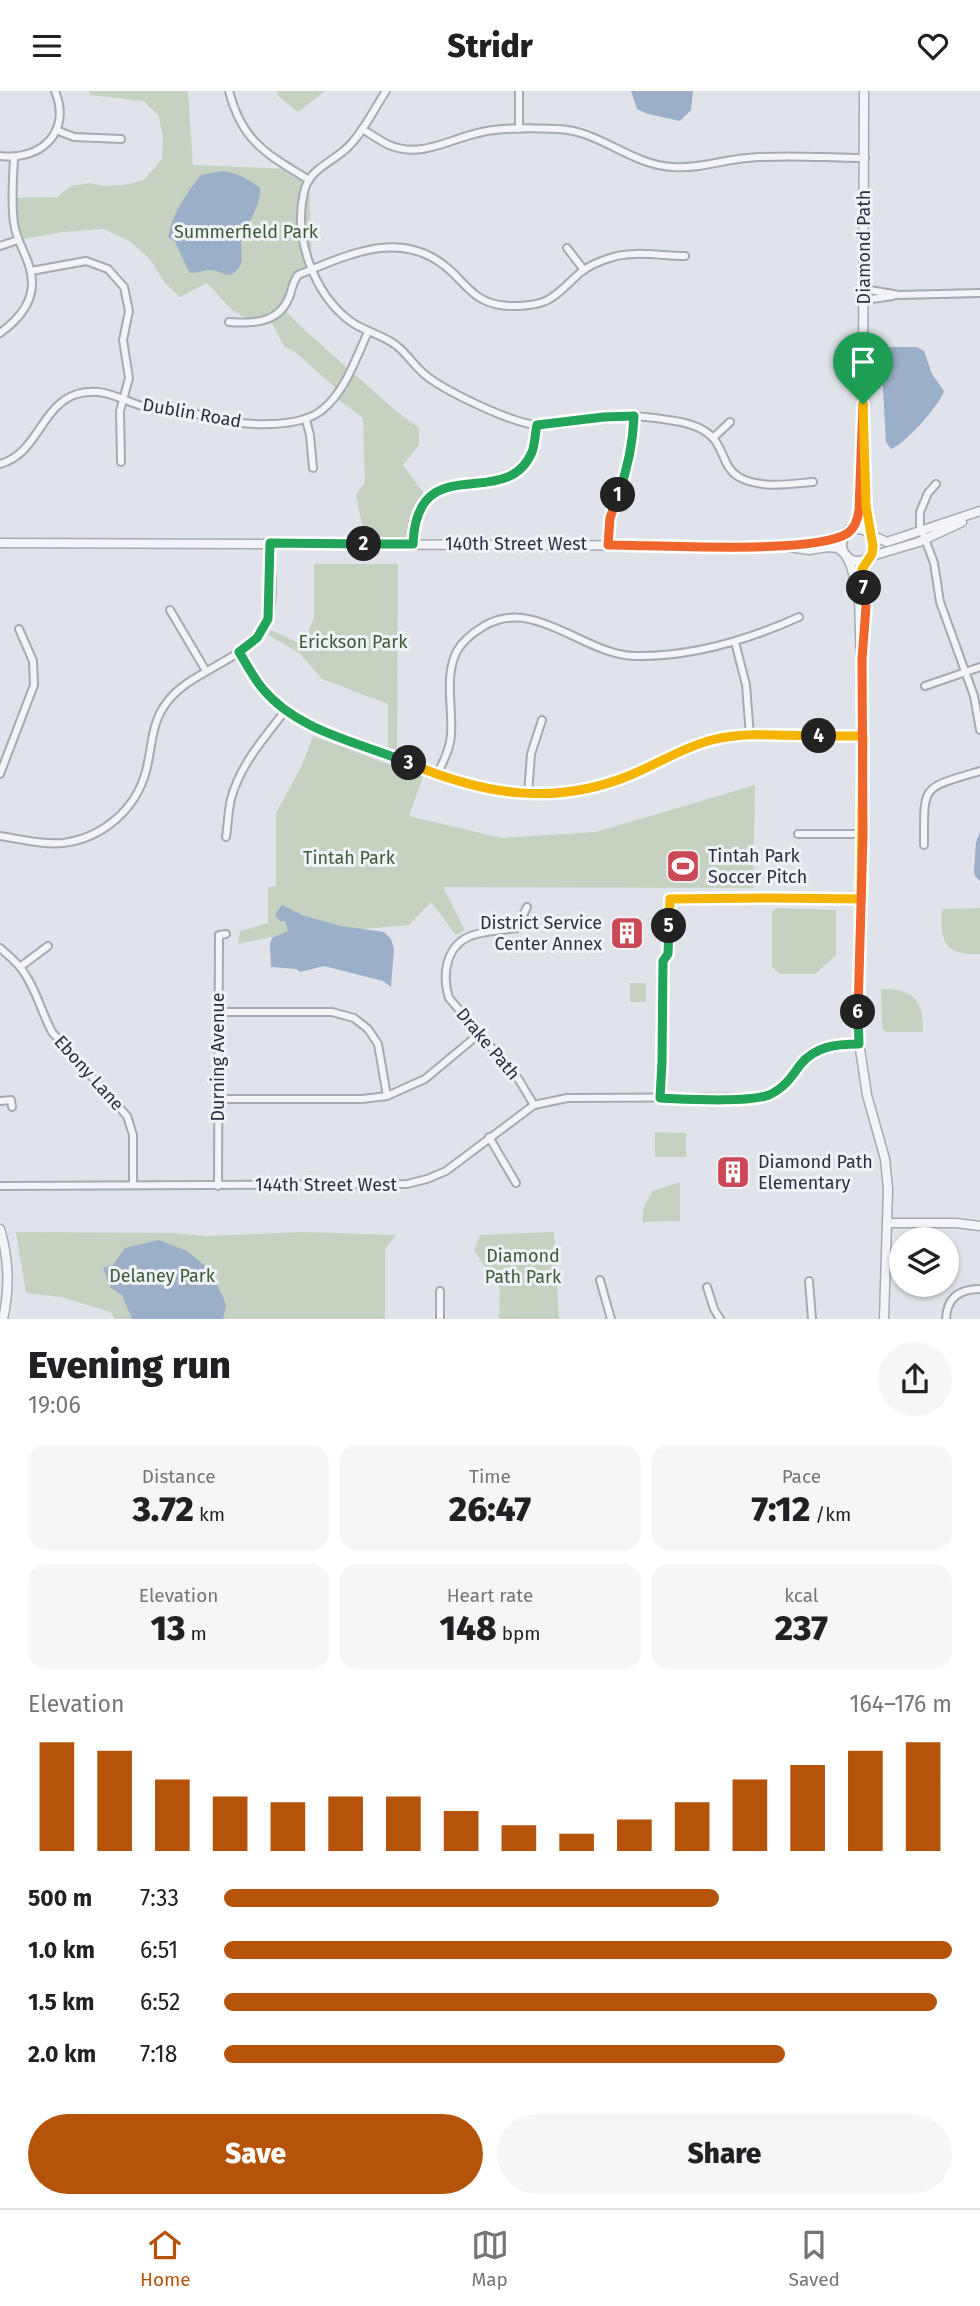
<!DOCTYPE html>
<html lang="en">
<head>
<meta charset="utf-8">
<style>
  :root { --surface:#fff; --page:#f6f6f6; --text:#202124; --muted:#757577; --line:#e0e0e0; --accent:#b45309 }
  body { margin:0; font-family:"Fira Sans",sans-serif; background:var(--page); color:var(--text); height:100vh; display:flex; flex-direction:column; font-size:26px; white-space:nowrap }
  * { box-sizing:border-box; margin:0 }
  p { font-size:23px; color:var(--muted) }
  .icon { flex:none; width:38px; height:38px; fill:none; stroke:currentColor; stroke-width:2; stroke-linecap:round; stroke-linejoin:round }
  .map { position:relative; height:1228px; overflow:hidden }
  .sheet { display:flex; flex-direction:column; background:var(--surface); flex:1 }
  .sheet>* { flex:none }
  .controls { position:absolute; left:889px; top:1136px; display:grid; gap:14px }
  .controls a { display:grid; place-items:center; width:70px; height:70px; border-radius:50%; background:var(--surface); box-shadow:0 2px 5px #0004; font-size:35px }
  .pin { position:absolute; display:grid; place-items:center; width:60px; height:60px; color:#fff; margin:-72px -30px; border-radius:50% 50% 50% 0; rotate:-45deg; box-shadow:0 0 7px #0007 }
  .pin .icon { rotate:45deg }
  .km { position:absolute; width:35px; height:35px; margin:-18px; border-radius:50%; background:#222; color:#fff; font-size:19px; line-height:35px; text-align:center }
  .round { display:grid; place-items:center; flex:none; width:74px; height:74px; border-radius:37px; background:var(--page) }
  .headline { display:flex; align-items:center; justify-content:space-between; height:119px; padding:0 28px }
  h1 { font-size:38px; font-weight:800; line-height:52px }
  .stats { display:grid; grid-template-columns:repeat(3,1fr); gap:10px; height:119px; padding:7px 28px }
  .stats div { display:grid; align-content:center; border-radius:18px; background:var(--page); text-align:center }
  .stats b { font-size:35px; font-weight:800 }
  .stats small { font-size:19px; font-weight:400 }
  .stats p { font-size:19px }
  .chart { height:196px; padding:14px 28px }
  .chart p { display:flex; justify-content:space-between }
  .chart svg { width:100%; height:126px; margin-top:7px; stroke:var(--accent); stroke-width:6 }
  .cta { display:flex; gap:14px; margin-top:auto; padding:14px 28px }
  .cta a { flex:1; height:80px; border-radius:42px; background:var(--accent); color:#fff; font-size:28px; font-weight:800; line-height:80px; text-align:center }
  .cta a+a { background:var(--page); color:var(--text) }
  ul { padding:0 28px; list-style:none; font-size:23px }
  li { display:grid; grid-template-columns:112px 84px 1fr; align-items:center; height:52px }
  li i { height:18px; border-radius:9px; background:var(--accent) }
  header { display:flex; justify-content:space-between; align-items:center; height:91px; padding:0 28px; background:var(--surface); font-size:32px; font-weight:800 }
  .tab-bar { display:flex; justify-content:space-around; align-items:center; height:98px; border-top:2px solid var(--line); background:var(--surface); font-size:19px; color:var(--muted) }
  .tab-bar a { display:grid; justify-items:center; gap:4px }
  .tab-bar .current { color:var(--accent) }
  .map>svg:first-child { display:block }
</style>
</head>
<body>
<header><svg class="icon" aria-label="menu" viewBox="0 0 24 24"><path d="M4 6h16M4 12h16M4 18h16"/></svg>Stridr<svg class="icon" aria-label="heart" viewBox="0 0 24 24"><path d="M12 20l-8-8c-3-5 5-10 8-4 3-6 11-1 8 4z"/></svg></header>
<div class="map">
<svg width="980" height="1228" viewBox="0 0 980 1228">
  <rect width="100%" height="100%" fill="#e0e3e9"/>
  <g fill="#c5d2c1">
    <path d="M 89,0 L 188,0 L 193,74 L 291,78 L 309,89 L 312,178 L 298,184 L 283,217 L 300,235 L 396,320 L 419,337 L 419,354 L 403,374 L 428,408 L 414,444 L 413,453 L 366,453 L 356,404 L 365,391 L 363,327 L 335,306 L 338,299 L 295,261 L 284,255 L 270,228 L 255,232 L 232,219 L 207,192 L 180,206 L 165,192 L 150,168 L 131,151 L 104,138 L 63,141 L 18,149 L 13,107 L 57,106 L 71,95 L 89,92 L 104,95 L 124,94 L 144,89 L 162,68 L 163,48 L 159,25 L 144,10 L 90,4 Z"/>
    <path d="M 277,0 L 325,0 L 298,21 L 278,5 Z"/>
    <path d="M 314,473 L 398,473 L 397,660 L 388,656 L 388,613 L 322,588 L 299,562 L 268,544 L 271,539 L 303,554 L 314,527 Z"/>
    <path d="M 313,645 L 423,686 L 409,725 L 501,747 L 596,741 L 755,694 L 753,797 L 443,796 L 465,839 L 456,844 L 431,811 L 409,834 L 272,846 L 238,853 L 240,840 L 268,832 L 268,796 L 276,795 L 276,722 L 302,674 Z"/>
    <path d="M 776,817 L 836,819 L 836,864 L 815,883 L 780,883 L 772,876 L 772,821 Z"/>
    <path d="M 980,817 L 980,863 C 944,864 940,851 942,818 Z"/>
    <rect x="630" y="892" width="16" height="19"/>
    <path d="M 881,898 C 914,898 923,908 923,941 L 886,941 L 882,937 Z"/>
    <path d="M 655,1041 L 686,1042 L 686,1066 L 655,1066 Z"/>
    <path d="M 680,1091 L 680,1130 L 642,1131 L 644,1116 L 652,1100 Z"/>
    <path d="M 16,1141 L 173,1142 L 206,1145 L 305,1141 L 396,1144 L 385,1158 L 385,1228 L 115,1228 L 111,1221 L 61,1206 L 26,1202 Z"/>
    <path d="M 554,1141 L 559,1228 L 499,1228 L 500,1198 L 474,1159 L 480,1144 Z"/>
  </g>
  <g fill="#9cafc8">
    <path d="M 631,0 L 693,0 L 691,19 L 680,30 L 648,23 L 637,18 Z"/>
    <path d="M 222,80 C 237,82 247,87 260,97 C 261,116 247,131 242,149 C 239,160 246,171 236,180 C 226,189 221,179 211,179 C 202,178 198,184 189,181 L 175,151 L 168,146 C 173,121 186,103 201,84 Z"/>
    <path d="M 893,256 L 917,256 L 924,260 L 932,283 L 944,300 C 940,314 904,354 891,358 L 886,351 L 881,264 L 886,257 Z"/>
    <path d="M 980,741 L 980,790 L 975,785 L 974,780 L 976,751 Z"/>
    <path d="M 282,814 L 302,824 L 341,835 L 384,841 L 391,848 L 394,858 L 391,896 L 383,890 L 324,875 L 300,881 L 296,878 L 271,876 L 270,853 L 272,847 L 288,840 L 285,830 L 280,830 L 275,824 Z"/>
    <path d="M 159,1149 L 187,1160 L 210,1179 L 223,1206 L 226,1214 L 223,1228 L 132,1228 L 122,1204 L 111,1197 L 103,1177 L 113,1174 L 125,1157 Z"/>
  </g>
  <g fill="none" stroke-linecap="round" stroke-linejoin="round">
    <g stroke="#a5aab3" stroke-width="10">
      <g id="minor">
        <path d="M 229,0 C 242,51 267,63 309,89"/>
        <path d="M 386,0 C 374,18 363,42 347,57 C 331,72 309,78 304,101 C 293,146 314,203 350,230 C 365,241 384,244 397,255 C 407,263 413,273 423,282 C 442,299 513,333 538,334 C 559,336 581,329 601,326 C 625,323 651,326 675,330 C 688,332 704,337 713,347 C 724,359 724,378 739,386 C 760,398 790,393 813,391"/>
        <path d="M 519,0 L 519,38"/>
        <path d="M 362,38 C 371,43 380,50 389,54 C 422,68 451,47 482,41 C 506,36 534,37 557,38 C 600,39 630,74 673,76 C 699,78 722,69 747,67 C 786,63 826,67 865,67"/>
        <path d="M 56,39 L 74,46 L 121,48"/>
        <path d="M 0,65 C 41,70 72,41 55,0"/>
        <path d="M 0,155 L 18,149"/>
        <path d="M 567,157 L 584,179"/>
        <path d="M 31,180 L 86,170 L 108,178 L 124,196 L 129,220 L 123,249 L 129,287 L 120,320 L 121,371"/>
        <path d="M 864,198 L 899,204 L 980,202"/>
        <path d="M 864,209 L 893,205"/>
        <path d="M 229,231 C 254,233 280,232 290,204 C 292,196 293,191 298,184 C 350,163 405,135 453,182 C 468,197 478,211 500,214 C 513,216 531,215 543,211 C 556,207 570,190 581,181 C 589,175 600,170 610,167 C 631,159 662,165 685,165"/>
        <path d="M 0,242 C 21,227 38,206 30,178 C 26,162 16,149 14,132 C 11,111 13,88 14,67"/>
        <path d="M 306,329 L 310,344 L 313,377"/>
        <path d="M 713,347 L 730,331"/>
        <path d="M 0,373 C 38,363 41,314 77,303 C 106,295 123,311 149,317 C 162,320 175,319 187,321 C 197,322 207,327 218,329 C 246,334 299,338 322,319 C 345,301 356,267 368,241"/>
        <path d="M 936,393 L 928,402 L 920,421 L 920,435 L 934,472 L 940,511 L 974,605 L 980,639"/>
        <path d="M 413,453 C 416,357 507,423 532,361 C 535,353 536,343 537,335"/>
        <path d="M 608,454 C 608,422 621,403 629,374 C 634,358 633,342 634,325"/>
        <path d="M 170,519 L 206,580"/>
        <path d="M 735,551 L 746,594 L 750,645"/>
        <path d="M 239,560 C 252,582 264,602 284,619 C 308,638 343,647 371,657 C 444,684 506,716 586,698 C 616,691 643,678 671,666 C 688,658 706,648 725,646 C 767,640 820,646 863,645"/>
        <path d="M 925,595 L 980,576"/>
        <path d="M 0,683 L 34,594 L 33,570 L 19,538"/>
        <path d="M 437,684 C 443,671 450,658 451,644 C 453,616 444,585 457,560 C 463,549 474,541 484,535 C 534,505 584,564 635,565 C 692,566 748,549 799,526"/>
        <path d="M 528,703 L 531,663 L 542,629"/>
        <path d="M 798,743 L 863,743"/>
        <path d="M 0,745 C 20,748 43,754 63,752 C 103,747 136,718 146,680 C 152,658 151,633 165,614 C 189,577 255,569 268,527 C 275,505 270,475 270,452"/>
        <path d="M 226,746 C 228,734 228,720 231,708 C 240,674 264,647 285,620"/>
        <path d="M 924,754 C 924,692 921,698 980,680"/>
        <path d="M 527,816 L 517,837 C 504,839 490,840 477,843 C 447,850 441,881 449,907 L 519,989 L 534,1014"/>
        <path d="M 0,857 C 7,863 14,869 20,876 C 35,895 41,920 52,941 L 127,1025 L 133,1044 L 133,1094"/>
        <path d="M 20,876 L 48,855"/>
        <path d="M 218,921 L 332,921 L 354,927 L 368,938 L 378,953 L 387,1005"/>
        <path d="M 660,1007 L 662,971 L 663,870 L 668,863 L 670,809 L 771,807 L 861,809"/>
        <path d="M 218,1008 L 362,1008 L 387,1005 L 425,988 L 479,943"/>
        <path d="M 0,1010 L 11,1009 L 12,1016"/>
        <path d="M 489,1046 L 516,1092"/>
        <path d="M 0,1095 L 407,1093 L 427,1088 L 446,1080 L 534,1014 L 567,1007 L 762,1006 C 793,995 796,970 821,958 C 833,952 846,953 859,953"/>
        <path d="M 218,1095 L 219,844 L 226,843"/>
        <path d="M 600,1189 L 611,1228"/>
        <path d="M 809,1190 L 812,1228"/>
        <path d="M 707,1196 L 714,1218 L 720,1228"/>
        <path d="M 440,1228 L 440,1200"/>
        <path d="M 946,1228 C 947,1206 960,1198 980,1198"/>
      </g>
    </g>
    <g stroke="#a5aab3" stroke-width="11">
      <g id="tertiary">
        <path d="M 865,393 L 866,415 L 871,444 L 887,451 L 980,420"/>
        <circle cx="858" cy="454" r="16"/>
        <path d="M 0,452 L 779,455 C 807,452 854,455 859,419 L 863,313 L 864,0"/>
        <path d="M 789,456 L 809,459 L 828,456 L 838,457 L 846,464 L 851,475 L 859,506 L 863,645 L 858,945 L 867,1004 L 885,1068 L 888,1098 L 884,1228"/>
        <path d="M 865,547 L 867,516 L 862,483 L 866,469 L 875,464 L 919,451 L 962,431"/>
        <path d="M 887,1132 L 956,1132 L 980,1135"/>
        <path d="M 0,1138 C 9,1168 10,1197 3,1228"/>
      </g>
    </g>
    <use href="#minor" stroke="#f3f4f7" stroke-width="6"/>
    <use href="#tertiary" stroke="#f3f4f7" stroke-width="8"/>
  </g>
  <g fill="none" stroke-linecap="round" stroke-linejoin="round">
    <g stroke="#fff" stroke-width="14">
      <path id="split-1" d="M 618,404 L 610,427 L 608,454 C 655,454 815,464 848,442 C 856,436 858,427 859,419 L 863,313"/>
    </g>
    <g stroke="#fff" stroke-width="14">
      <path id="split-2" d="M 364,453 L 413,453 C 417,355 506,423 532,361 C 535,353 535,343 537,334 L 604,326 L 634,325 C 633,354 628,377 618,404"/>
    </g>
    <g stroke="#fff" stroke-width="14">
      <path id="split-3" d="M 364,453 L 270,452 L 268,528 L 257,547 L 239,561 C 246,572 253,586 262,597 C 298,641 359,651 409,672"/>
    </g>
    <g stroke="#fff" stroke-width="14">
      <path id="split-4" d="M 409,672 C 484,704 556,716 633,683 C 659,672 684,656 712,649 C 746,640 784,645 819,645"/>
    </g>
    <g stroke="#fff" stroke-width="14">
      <path id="split-5" d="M 669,835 L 670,808 L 771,807 L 861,808 L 863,645 L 819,645"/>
    </g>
    <g stroke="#fff" stroke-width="14">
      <path id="split-6" d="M 669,835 L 668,863 L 663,870 L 662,971 L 660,1007 C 685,1008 747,1012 769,1004 C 784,997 791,987 800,974 C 815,955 837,953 859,953 L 858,921"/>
    </g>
    <g stroke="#fff" stroke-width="14">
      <path id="split-7" d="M 858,921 L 863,743 L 862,568 L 866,516 L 864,497"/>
    </g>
    <g stroke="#fff" stroke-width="14">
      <path id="split-8" d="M 863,313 L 866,415 L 873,455 L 872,463 L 862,478 L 864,497"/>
    </g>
    <use href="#split-1" stroke="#f0652b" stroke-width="9"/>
    <use href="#split-2" stroke="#22a559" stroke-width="9"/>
    <use href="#split-3" stroke="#22a559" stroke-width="9"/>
    <use href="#split-4" stroke="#f5b400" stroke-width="9"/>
    <use href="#split-5" stroke="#f5b400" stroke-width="9"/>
    <use href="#split-6" stroke="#22a559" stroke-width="9"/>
    <use href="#split-7" stroke="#f0652b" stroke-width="9"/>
    <use href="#split-8" stroke="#f5b400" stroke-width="9"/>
  </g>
  <defs>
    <g id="stadium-square" transform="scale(1.75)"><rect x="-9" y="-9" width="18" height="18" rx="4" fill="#cb4855" stroke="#eff2f6"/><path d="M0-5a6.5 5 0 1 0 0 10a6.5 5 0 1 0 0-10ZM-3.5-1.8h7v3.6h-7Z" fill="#fff"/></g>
    <g id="building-square" transform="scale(1.75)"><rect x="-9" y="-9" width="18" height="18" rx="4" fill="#cb4855" stroke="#eff2f6"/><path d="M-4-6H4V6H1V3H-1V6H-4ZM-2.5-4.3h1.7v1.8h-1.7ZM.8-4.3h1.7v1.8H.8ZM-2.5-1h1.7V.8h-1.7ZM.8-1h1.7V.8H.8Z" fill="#fff"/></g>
  </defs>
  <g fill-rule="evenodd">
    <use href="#stadium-square" x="683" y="775"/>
    <use href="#building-square" x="627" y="842"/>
    <use href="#building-square" x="733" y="1081"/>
  </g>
  <g text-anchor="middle" stroke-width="6" stroke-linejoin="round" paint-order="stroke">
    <g font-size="18" fill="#3c5b37" stroke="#eff2f6">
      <text x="246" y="147">Summerfield Park</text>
      <text x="353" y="557">Erickson Park</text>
      <text x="349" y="773">Tintah Park</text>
      <text x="523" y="1171">Diamond<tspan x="523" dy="21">Path Park</tspan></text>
      <text x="162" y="1191">Delaney Park</text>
    </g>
    <g font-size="18" fill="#293040" stroke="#eff2f6">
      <text transform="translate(864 156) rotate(-90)" y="6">Diamond Path</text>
      <text transform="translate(192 322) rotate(10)" y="6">Dublin Road</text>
      <text x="516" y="459">140th Street West</text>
      <text transform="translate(488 953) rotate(50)" y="6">Drake Path</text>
      <text transform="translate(218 966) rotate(-90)" y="6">Durning Avenue</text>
      <text transform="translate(89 982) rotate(48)" y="6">Ebony Lane</text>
      <text x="326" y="1100">144th Street West</text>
    </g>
    <g font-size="18" fill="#293040" stroke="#eff2f6" text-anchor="start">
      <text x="708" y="771">Tintah Park<tspan x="708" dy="21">Soccer Pitch</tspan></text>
      <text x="602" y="838" text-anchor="end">District Service<tspan x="602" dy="21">Center Annex</tspan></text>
      <text x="758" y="1077">Diamond Path<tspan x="758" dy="21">Elementary</tspan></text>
    </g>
  </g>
</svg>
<div class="controls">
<a><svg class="icon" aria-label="layers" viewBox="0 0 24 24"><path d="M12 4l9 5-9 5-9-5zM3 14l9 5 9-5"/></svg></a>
</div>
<div class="pin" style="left:863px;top:313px;background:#1e9e55"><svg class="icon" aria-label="arrive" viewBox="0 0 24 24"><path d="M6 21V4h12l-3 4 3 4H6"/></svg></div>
<b class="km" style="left:618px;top:404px">1</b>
<b class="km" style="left:364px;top:453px">2</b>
<b class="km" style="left:409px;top:672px">3</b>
<b class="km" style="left:819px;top:645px">4</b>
<b class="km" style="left:669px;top:835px">5</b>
<b class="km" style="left:858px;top:921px">6</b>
<b class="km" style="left:864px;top:497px">7</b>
</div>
<section class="sheet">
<div class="headline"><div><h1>Evening run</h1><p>19:06</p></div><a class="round"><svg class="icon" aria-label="share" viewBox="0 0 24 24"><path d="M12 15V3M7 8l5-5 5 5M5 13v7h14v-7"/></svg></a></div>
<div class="stats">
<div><p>Distance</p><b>3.72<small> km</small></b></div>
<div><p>Time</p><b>26:47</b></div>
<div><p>Pace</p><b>7:12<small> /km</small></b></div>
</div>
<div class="stats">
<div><p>Elevation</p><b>13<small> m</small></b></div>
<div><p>Heart rate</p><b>148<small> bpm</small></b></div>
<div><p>kcal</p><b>237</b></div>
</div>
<div class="chart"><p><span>Elevation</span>164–176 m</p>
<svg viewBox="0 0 160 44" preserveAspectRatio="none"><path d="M5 44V6M15 44V9M25 44V19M35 44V25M45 44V27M55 44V25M65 44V25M75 44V30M85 44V35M95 44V38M105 44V33M115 44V27M125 44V19M135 44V14M145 44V9M155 44V6"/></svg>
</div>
<ul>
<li><b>500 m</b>7:33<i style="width:68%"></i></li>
<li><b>1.0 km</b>6:51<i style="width:100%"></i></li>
<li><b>1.5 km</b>6:52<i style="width:98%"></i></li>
<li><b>2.0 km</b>7:18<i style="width:77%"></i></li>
</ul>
<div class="cta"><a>Save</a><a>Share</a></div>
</section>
<nav class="tab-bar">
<a class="current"><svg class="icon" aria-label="home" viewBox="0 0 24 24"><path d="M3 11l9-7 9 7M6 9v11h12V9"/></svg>Home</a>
<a><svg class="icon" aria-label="map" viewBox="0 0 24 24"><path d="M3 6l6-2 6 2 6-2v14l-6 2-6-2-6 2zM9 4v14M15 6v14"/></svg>Map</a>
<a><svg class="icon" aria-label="saved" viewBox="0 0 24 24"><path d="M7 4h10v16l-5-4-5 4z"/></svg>Saved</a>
</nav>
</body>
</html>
